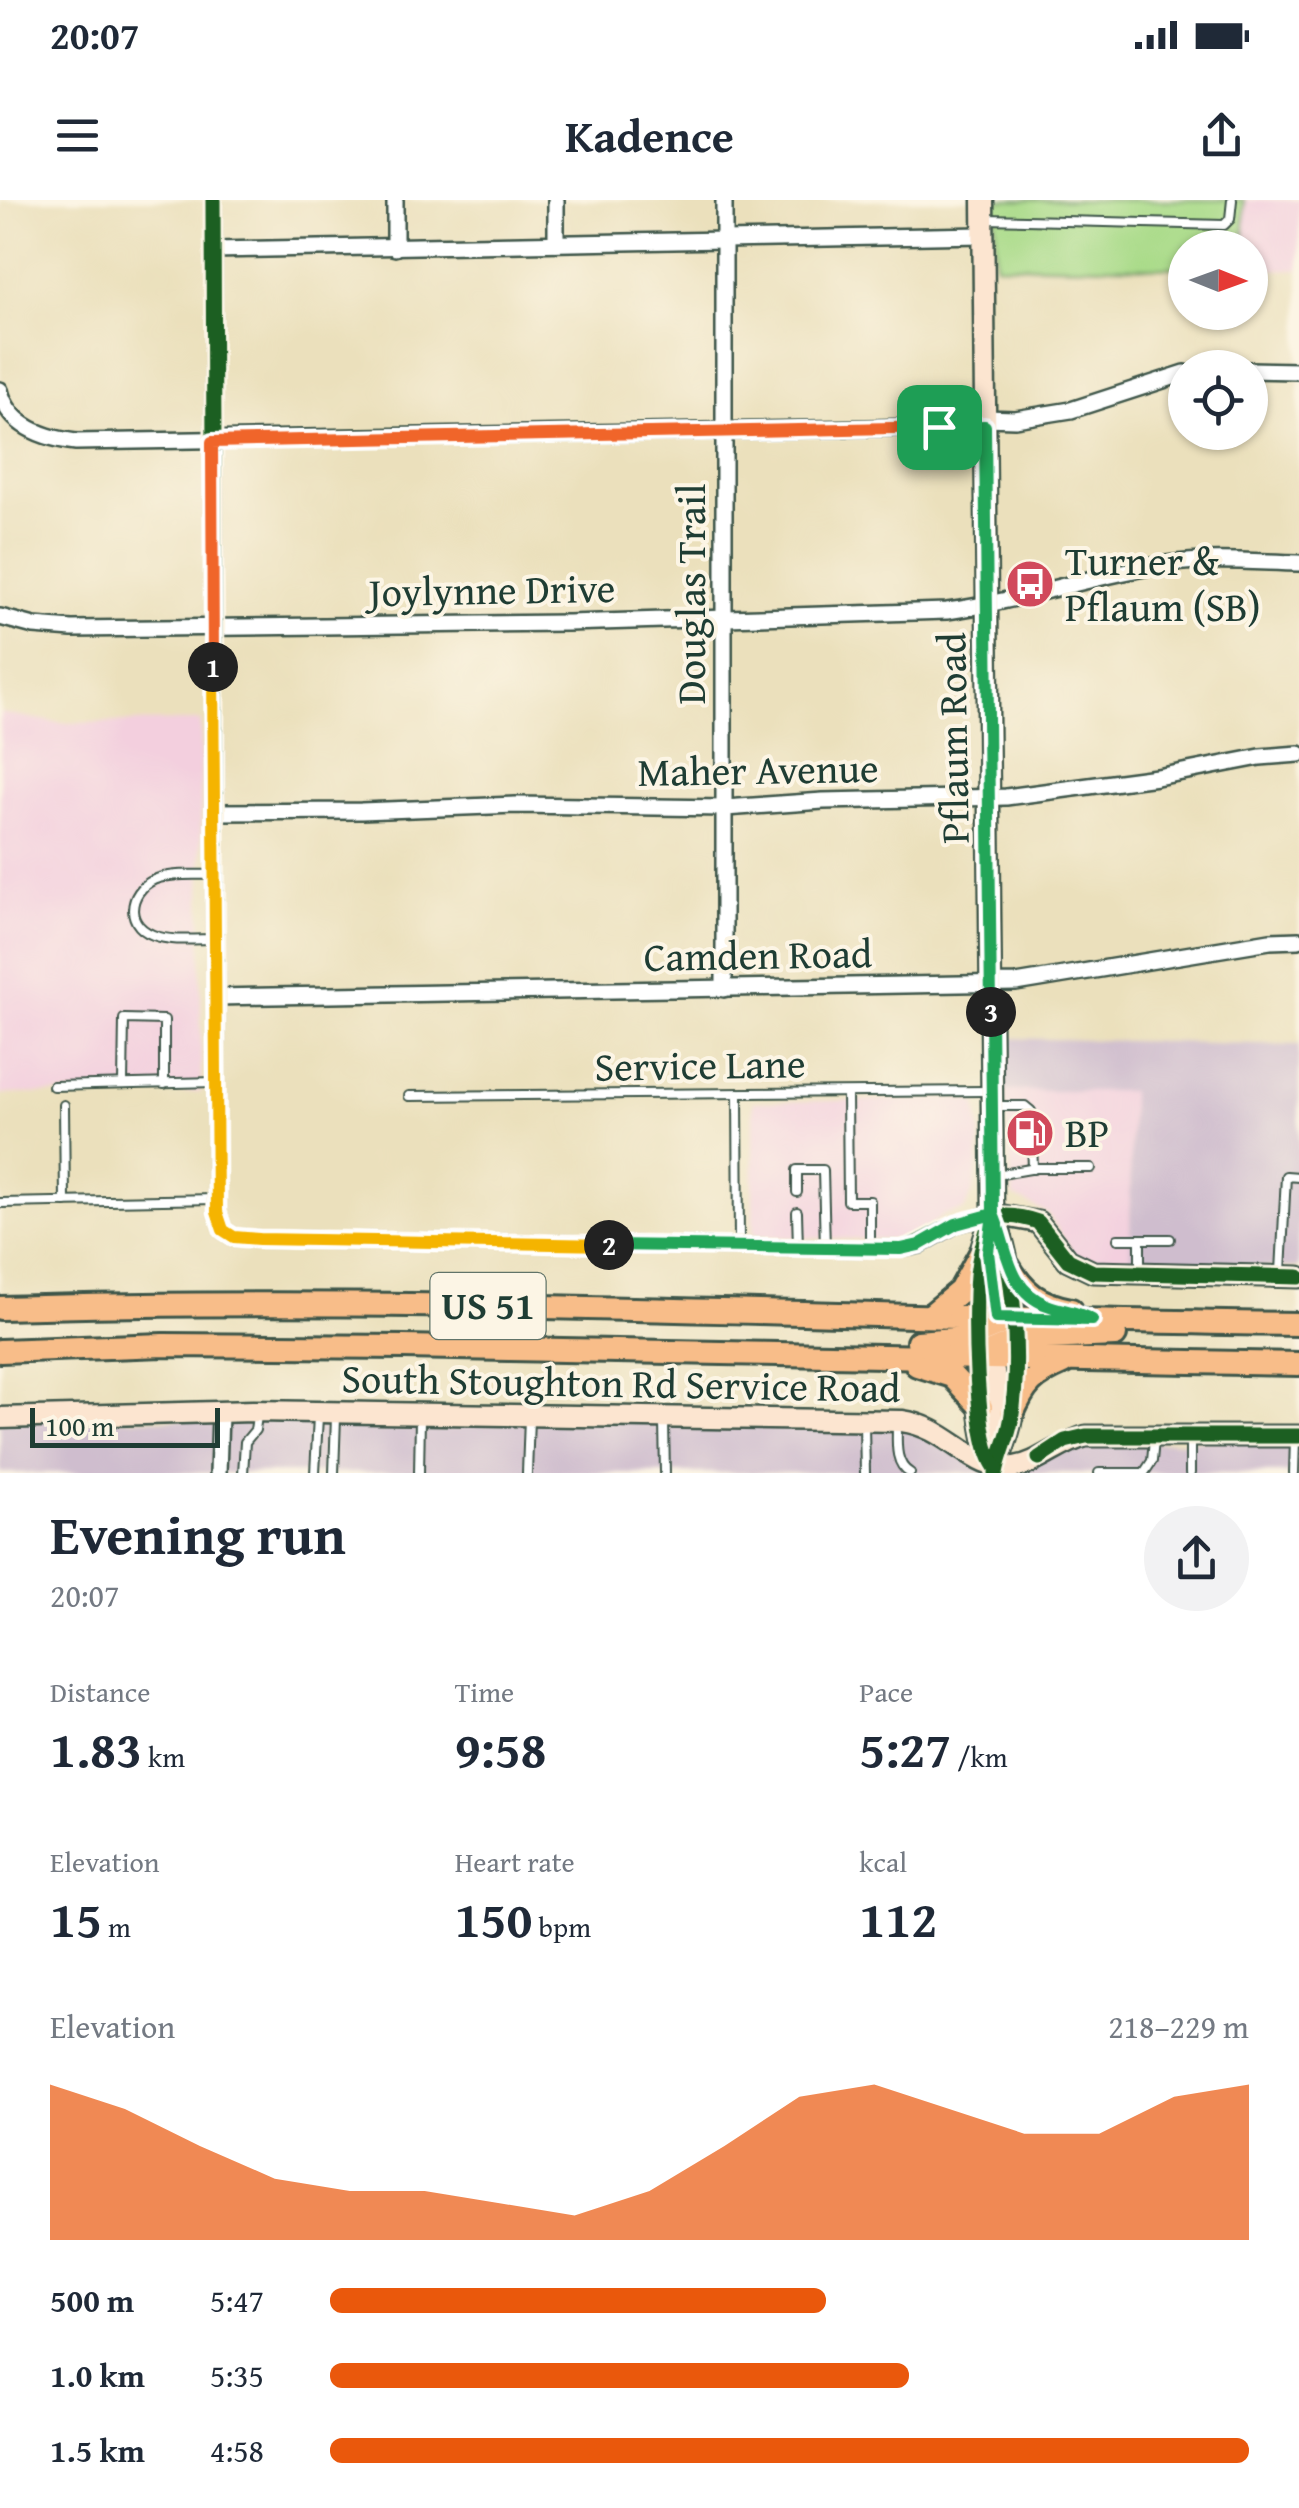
<!DOCTYPE html>
<html lang="en">
<head>
<meta charset="utf-8">
<style>
  :root { --surface:#fff; --page:#f2f2f3; --text:#1f2937; --muted:#747a83; --accent:#ea580c }
  body { margin:0; font-family:"Gentium Book Plus",serif; background:var(--page); color:var(--text); height:100vh; display:flex; flex-direction:column; font-size:38px; white-space:nowrap }
  * { box-sizing:border-box; margin:0 }
  p { font-size:32px; color:var(--muted) }
  .icon { flex:none; width:55px; height:55px; fill:none; stroke:currentColor; stroke-width:2; stroke-linecap:round; stroke-linejoin:round }
  .map { position:relative; height:1273px; overflow:hidden }
  .side { display:flex; flex-direction:column; background:var(--surface); flex:1 }
  .side>* { flex:none }
  .needle { width:65px; rotate:91deg }
  .buttons { position:absolute; left:1168px; top:30px; display:grid; gap:20px }
  .buttons a { display:grid; place-items:center; width:100px; height:100px; border-radius:50%; background:var(--surface); box-shadow:0 2px 8px #0004; font-size:50px }
  .scale { position:absolute; left:30px; bottom:25px; width:190px; box-sizing:border-box; padding-left:10px; border:5px solid #1f3d34; border-top:0; font-size:28px; line-height:35px; white-space:nowrap; color:#1f3d34; -webkit-text-stroke:8px #fcf5e5; paint-order:stroke }
  .pin { position:absolute; display:grid; place-items:center; width:85px; height:85px; color:#fff; margin:-42px; border-radius:20px; box-shadow:0 5px 15px #0006 }
  .km { position:absolute; width:50px; height:50px; margin:-25px; border-radius:50%; background:#222; color:#fff; font-size:28px; line-height:50px; text-align:center }
  .round { display:grid; place-items:center; flex:none; width:105px; height:105px; border-radius:52px; background:var(--page) }
  .head { display:flex; align-items:center; justify-content:space-between; height:170px; padding:0 50px }
  h1 { font-size:55px; font-weight:600; line-height:75px }
  .metrics { display:grid; grid-template-columns:repeat(3,1fr); gap:15px; height:170px; padding:10px 50px }
  .metrics div { display:grid; align-content:center }
  .metrics b { font-size:50px; font-weight:600 }
  .metrics small { font-size:28px; font-weight:400 }
  .metrics p { font-size:28px }
  .chart { height:280px; padding:20px 50px }
  .chart p { display:flex; justify-content:space-between }
  .chart svg { width:100%; height:180px; margin-top:10px; fill:var(--accent); opacity:.7 }
  ul { padding:0 50px; list-style:none; font-size:32px }
  li { display:grid; grid-template-columns:160px 120px 1fr; align-items:center; height:75px }
  li i { height:25px; border-radius:12px; background:var(--accent) }
  .status { display:flex; justify-content:space-between; align-items:center; height:70px; padding:0 50px; background:var(--surface); direction:ltr }
  .status svg { height:28px; fill:currentColor }
  header { display:flex; justify-content:space-between; align-items:center; height:130px; padding:0 50px; background:var(--surface); font-size:45px; font-weight:600 }
  .map>svg:first-child { display:block }
</style>
</head>
<body>
<div class="status"><b>20:07</b><svg viewBox="0 0 49 12"><path d="M0 12V9h3v3zM5 12V6h3v6zM10 12V3h3v9zM15 12V0h3v12zM26 1h20v11H26zM47 4h2v5h-2z"/></svg></div>
<header><svg class="icon" aria-label="menu" viewBox="0 0 24 24"><path d="M4 6h16M4 12h16M4 18h16"/></svg>Kadence<svg class="icon" aria-label="share" viewBox="0 0 24 24"><path d="M12 15V3M7 8l5-5 5 5M5 13v7h14v-7"/></svg></header>
<div class="map">
<svg width="1299" height="1273" viewBox="0 0 1299 1273">
  <rect width="100%" height="100%" fill="#fcf5e5"/>
  <filter id="ink" filterUnits="userSpaceOnUse"><feTurbulence type="fractalNoise" baseFrequency=".01" numOctaves="2"/><feDisplacementMap in="SourceGraphic" scale="20" xChannelSelector="R" yChannelSelector="G"/><feConvolveMatrix kernelMatrix="1 2 1 2 8 2 1 2 1" color-interpolation-filters="sRGB"/></filter>
  <filter id="wash" filterUnits="userSpaceOnUse"><feTurbulence type="fractalNoise" baseFrequency=".0048" numOctaves="4" result="noise"/><feDisplacementMap in="SourceGraphic" scale="40" xChannelSelector="R" yChannelSelector="G"/><feGaussianBlur stdDeviation="2.25" result="paint"/><feColorMatrix in="noise" values="0 0 0 0 0 0 0 0 0 0 0 0 0 0 0 0 0 1.4 0 .05"/><feComposite in="paint" operator="in"/></filter>
  <g filter="url(#wash)">
    <rect width="100%" height="100%" fill="#ebe0bc"/>
    <g fill="#f3cfde">
      <path d="M 1244,0 L 1299,0 L 1299,70 L 1250,69 L 1250,48 L 1244,47 Z"/>
      <path d="M 0,513 L 62,523 L 201,521 L 201,892 L 0,894 Z"/>
      <path d="M 1005,891 L 1131,891 L 1130,1065 L 1094,1064 L 1075,1055 L 1047,1013 L 1013,996 Z"/>
      <path d="M 962,899 L 976,902 L 980,931 L 978,967 L 973,991 L 964,1010 L 943,1015 L 922,1033 L 905,1040 L 753,1037 L 753,902 Z"/>
    </g>
    <g fill="#cfbdce">
      <path d="M 1004,838 L 1299,845 L 1299,1068 L 1130,1065 L 1131,891 L 1005,891 Z"/>
      <path d="M 0,1219 L 902,1221 L 983,1265 L 1053,1247 L 1299,1236 L 1299,1273 L 0,1273 Z"/>
    </g>
    <path fill="#aadb8a" stroke="#648c5f" stroke-width="2.5" d="M 995,0 L 1244,0 L 1244,47 L 1185,48 L 1185,68 L 996,65 Z"/>
  </g>
  <g filter="url(#ink)">
    <g fill="none" stroke-linecap="round" stroke-linejoin="round">
      <g stroke="#3e5548" stroke-width="12">
        <g id="lane">
          <path d="M 986,19 L 1224,25 L 1230,19 L 1232,0"/>
          <path d="M 215,675 C 197,675 177,673 159,678 C 131,686 121,723 153,735 C 172,742 196,739 216,739"/>
          <path d="M 123,884 L 124,819 L 164,820 L 164,884"/>
          <path d="M 53,886 L 216,882"/>
          <path d="M 847,893 L 848,1001 L 870,1001 L 870,1050"/>
          <path d="M 738,895 L 739,1045"/>
          <path d="M 409,896 L 987,891"/>
          <path d="M 64,905 L 65,1002"/>
          <path d="M 996,906 L 1025,906 L 1031,911 L 1033,969"/>
          <path d="M 996,975 L 1036,968 L 1091,968"/>
          <path d="M 797,992 L 797,970 L 823,970 L 825,1049"/>
          <path d="M 0,1003 L 217,999"/>
          <path d="M 797,1012 L 798,1047"/>
          <path d="M 1118,1039 L 1170,1039"/>
          <path d="M 1140,1070 L 1140,1039"/>
          <path d="M 1281,1072 L 1286,976 L 1299,977"/>
          <path d="M 664,1222 L 665,1273"/>
          <path d="M 864,1224 L 865,1273"/>
          <path d="M 897,1225 C 897,1241 894,1264 910,1273"/>
          <path d="M 243,1273 L 245,1242 L 255,1230 L 257,1216"/>
          <path d="M 315,1273 L 318,1216"/>
          <path d="M 334,1273 L 336,1217"/>
          <path d="M 419,1273 L 420,1218"/>
          <path d="M 527,1273 L 529,1218"/>
          <path d="M 1099,1273 L 1144,1273 L 1152,1261 L 1154,1240"/>
          <path d="M 1190,1273 L 1190,1237"/>
          <path d="M 1294,1273 L 1295,1238"/>
        </g>
      </g>
      <g stroke="#3e5548" stroke-width="20">
        <g id="street">
          <path d="M 213,0 L 217,1011 L 223,1030 L 234,1037 L 259,1039 L 901,1049 L 919,1045 L 956,1024 L 993,1014"/>
          <path d="M 724,0 L 724,789"/>
          <path d="M 556,43 L 556,0"/>
          <path d="M 395,48 L 395,0"/>
          <path d="M 213,50 L 982,35"/>
          <path d="M 1250,170 L 1299,171"/>
          <path d="M 0,190 C 8,226 44,238 76,242 L 985,226"/>
          <path d="M 985,218 L 1015,219 L 1071,210 L 1185,173"/>
          <path d="M 0,417 L 34,426 L 72,429 L 568,423 L 947,411 C 1021,401 1092,375 1167,364 C 1210,358 1255,362 1299,363"/>
          <path d="M 215,612 L 361,611 L 516,605 L 725,608 L 823,601 L 1006,597 L 1157,577 L 1260,557 L 1299,554"/>
          <path d="M 216,797 L 1016,783 L 1270,741 L 1299,740"/>
          <path d="M 218,1273 L 220,1214"/>
        </g>
      </g>
      <g stroke="#3e5548" stroke-width="25">
        <g id="secondary">
          <path d="M 983,0 L 993,1014 C 985,1034 979,1054 977,1075 C 974,1111 974,1243 996,1268"/>
          <path d="M 993,1014 L 1038,1022 L 1068,1060 L 1093,1072 L 1299,1077"/>
          <path d="M 993,1014 C 1016,1065 1020,1166 1011,1221 C 1008,1239 999,1255 996,1273"/>
          <path d="M 988,1057 L 999,1132"/>
          <path d="M 988,1146 L 995,1177 L 1000,1231"/>
          <path d="M 0,1218 L 253,1211 L 902,1221 C 950,1227 972,1273 1015,1267 C 1040,1263 1059,1243 1086,1236 L 1299,1236"/>
        </g>
      </g>
      <g stroke="#3e5548" stroke-width="28">
        <g id="primary">
          <path d="M 1008,1066 C 1024,1093 1039,1104 1071,1110"/>
          <path d="M 0,1108 C 433,1095 866,1119 1299,1124"/>
          <path d="M 931,1115 L 960,1091 L 981,1053"/>
          <path d="M 918,1142 L 966,1138 L 1007,1121"/>
          <path d="M 0,1151 L 163,1145 L 404,1147 L 1299,1164"/>
          <path d="M 981,1156 L 1021,1139 L 1115,1135"/>
          <path d="M 917,1165 L 952,1176 L 981,1207"/>
          <path d="M 1012,1214 C 1025,1184 1033,1176 1063,1163"/>
        </g>
      </g>
      <use href="#lane" stroke="#fff" stroke-width="8"/>
      <use href="#street" stroke="#fff" stroke-width="15"/>
      <use href="#secondary" stroke="#fce5d0" stroke-width="20"/>
      <use href="#primary" stroke="#f8bd89" stroke-width="22"/>
      <g stroke="#fcf5e5" stroke-width="21">
        <g id="cycleway">
          <path d="M 213,0 L 217,1011 L 223,1030 L 234,1037 L 259,1039 L 901,1049 C 918,1045 928,1036 944,1029 C 973,1015 1007,1011 1038,1022 L 1068,1060 L 1093,1072 L 1299,1077"/>
          <path d="M 993,1014 C 1016,1065 1020,1166 1011,1221 C 1008,1239 999,1255 996,1273"/>
          <path d="M 993,1014 C 985,1034 979,1054 977,1075 C 974,1111 974,1243 996,1268"/>
          <path d="M 1039,1258 L 1065,1241 L 1086,1236 L 1299,1236"/>
        </g>
      </g>
      <use href="#cycleway" stroke="#1b5e20" stroke-width="15"/>
    </g>
  </g>
  <g fill="none" stroke-linecap="round" stroke-linejoin="round" filter="url(#ink)">
    <g stroke="#fff" stroke-width="20">
      <path id="split-1" d="M 213,467 L 212,242 L 939,227"/>
    </g>
    <g stroke="#fff" stroke-width="20">
      <path id="split-2" d="M 213,467 L 217,1012 L 223,1030 L 234,1037 L 259,1039 L 609,1045"/>
    </g>
    <g stroke="#fff" stroke-width="20">
      <path id="split-3" d="M 609,1045 L 901,1049 L 919,1045 L 956,1024 L 993,1014 C 1008,1048 1007,1090 1047,1105 C 1062,1111 1077,1111 1092,1120 L 996,1118 L 988,1052 L 993,1014 L 991,812"/>
    </g>
    <g stroke="#fff" stroke-width="20">
      <path id="split-4" d="M 939,227 L 985,226 L 991,812"/>
    </g>
    <use href="#split-1" stroke="#f0652b" stroke-width="12"/>
    <use href="#split-2" stroke="#f5b400" stroke-width="12"/>
    <use href="#split-3" stroke="#22a559" stroke-width="12"/>
    <use href="#split-4" stroke="#22a559" stroke-width="12"/>
  </g>
  <defs>
    <g id="bus-disc" transform="scale(2.5)"><circle r="9.5" fill="#d1495b" stroke="#fcf5e5"/><path d="M-5-6H5V4H4V6H2V4H-2V6H-4V4H-5ZM-3.5-4V0h7V-4ZM-3.5 1.2v1.5H-2V1.2ZM2 1.2v1.5H3.5V1.2Z" fill="#fff"/></g>
    <g id="fuel-disc" transform="scale(2.5)"><circle r="9.5" fill="#d1495b" stroke="#fcf5e5"/><path d="M-5.5-6h7V0h2V4h1.3V-2.5L3-4.5l.8-.8L6-3V5H2.5V1h-1V6h-7ZM-4.2-4.7v3.2H.2V-4.7Z" fill="#fff"/></g>
  </defs>
  <g fill-rule="evenodd">
    <use href="#bus-disc" x="1030" y="384"/>
    <use href="#fuel-disc" x="1030" y="933"/>
  </g>
  <g text-anchor="middle" stroke-width="8" stroke-linejoin="round" paint-order="stroke">
    <rect fill="#fcf5e5" stroke="#617469" stroke-width="2.5" x="430.5" y="1073" width="115" height="66" rx="8"/>
    <g font-size="38" font-weight="bold" fill="#1f3d34">
      <text x="488" y="1119">US 51</text>
    </g>
    <g font-size="40" fill="#1f3d34" stroke="#fcf5e5" text-anchor="start">
      <text x="1065" y="375">Turner &amp;<tspan x="1065" dy="46">Pflaum (SB)</tspan></text>
      <text x="1065" y="947">BP</text>
    </g>
    <g font-size="40" fill="#1f3d34" stroke="#fcf5e5">
      <text transform="translate(492 390) rotate(-1)" y="14">Joylynne Drive</text>
      <text transform="translate(691 394) rotate(-90)" y="14">Douglas Trail</text>
      <text transform="translate(953 538) rotate(-91)" y="14">Pflaum Road</text>
      <text transform="translate(758 570) rotate(-1)" y="14">Maher Avenue</text>
      <text transform="translate(758 755) rotate(-1)" y="14">Camden Road</text>
      <text transform="translate(700 865) rotate(-1)" y="14">Service Lane</text>
      <text transform="translate(621 1183) rotate(1)" y="14">South Stoughton Rd Service Road</text>
    </g>
  </g>
</svg>
<div class="buttons">
<a><svg class="needle" viewBox="-14 -14 28 28"><path d="M0-13l5 13h-10z" fill="#e53935"/><path d="M0 13l5-13h-10z" fill="#747a83"/></svg></a>
<a><svg class="icon" aria-label="locate" viewBox="0 0 24 24"><circle cx="12" cy="12" r="6"/><path d="M12 2v4M12 18v4M2 12h4M18 12h4"/></svg></a>
</div>
<div class="scale">100 m</div>
<div class="pin" style="left:939px;top:227px;background:#1e9e55"><svg class="icon" aria-label="arrive" viewBox="0 0 24 24"><path d="M6 21V4h12l-3 4 3 4H6"/></svg></div>
<b class="km" style="left:213px;top:467px">1</b>
<b class="km" style="left:609px;top:1045px">2</b>
<b class="km" style="left:991px;top:812px">3</b>
</div>
<section class="side">
<div class="head"><div><h1>Evening run</h1><p>20:07</p></div><a class="round"><svg class="icon" aria-label="share" viewBox="0 0 24 24"><path d="M12 15V3M7 8l5-5 5 5M5 13v7h14v-7"/></svg></a></div>
<div class="metrics">
<div><p>Distance</p><b>1.83<small> km</small></b></div>
<div><p>Time</p><b>9:58</b></div>
<div><p>Pace</p><b>5:27<small> /km</small></b></div>
</div>
<div class="metrics">
<div><p>Elevation</p><b>15<small> m</small></b></div>
<div><p>Heart rate</p><b>150<small> bpm</small></b></div>
<div><p>kcal</p><b>112</b></div>
</div>
<div class="chart"><p><span>Elevation</span>218–229 m</p>
<svg viewBox="0 0 160 44" preserveAspectRatio="none"><path d="M0 44V6L10 12L20 21L30 29L40 32L50 32L60 35L70 38L80 32L90 21L100 9L110 6L120 12L130 18L140 18L150 9L160 6V44z"/></svg>
</div>
<ul>
<li><b>500 m</b>5:47<i style="width:54%"></i></li>
<li><b>1.0 km</b>5:35<i style="width:63%"></i></li>
<li><b>1.5 km</b>4:58<i style="width:100%"></i></li>
</ul>
</section>
</body>
</html>
